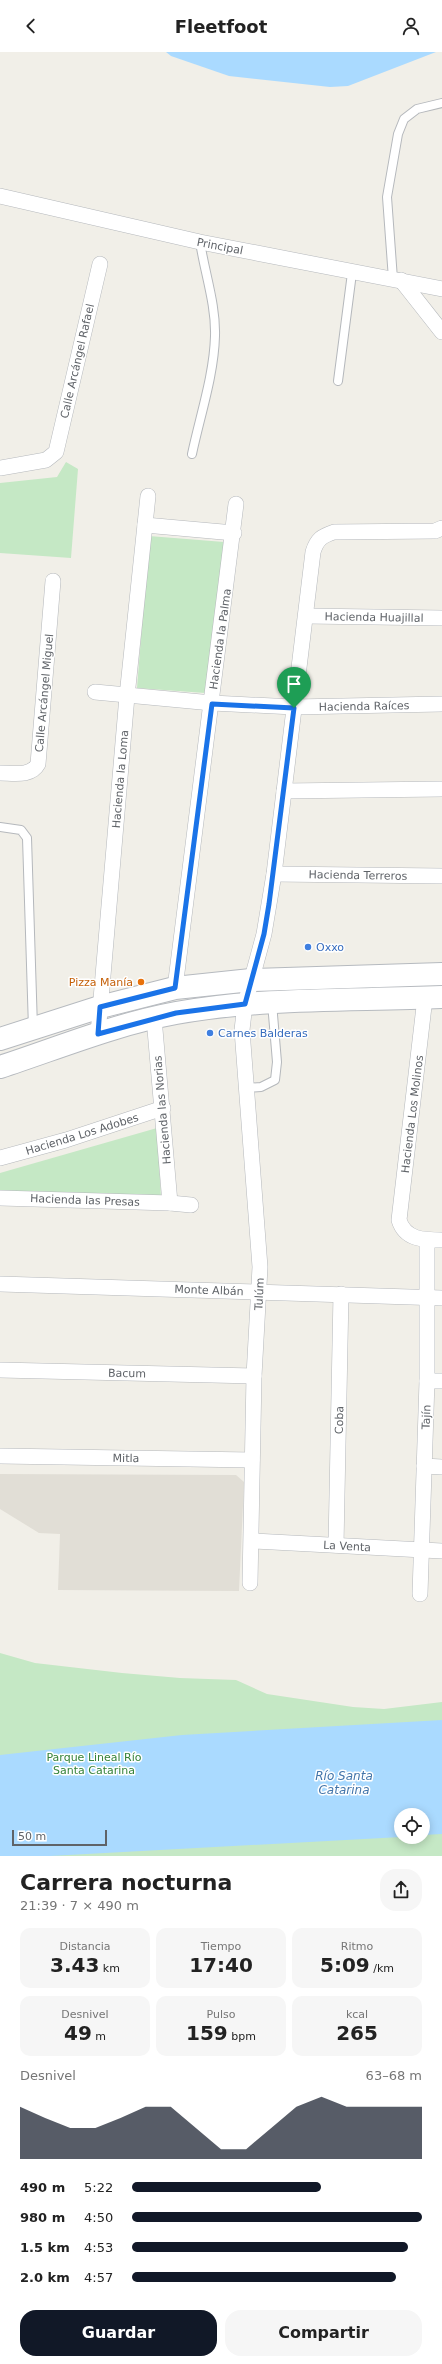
<!DOCTYPE html>
<html lang="es">
<head>
<meta charset="utf-8">
<style>
  :root { --surface:#fff; --page:#f6f6f6; --text:#222; --muted:#767676; --accent:#111827 }
  body { margin:0; font-family:"DejaVu Sans",sans-serif; background:var(--page); color:var(--text); height:100vh; display:flex; flex-direction:column; font-size:15px; white-space:nowrap }
  * { box-sizing:border-box; margin:0 }
  p { font-size:13px; color:var(--muted) }
  .icon { flex:none; width:22px; height:22px; fill:none; stroke:currentColor; stroke-width:2; stroke-linecap:round; stroke-linejoin:round }
  .map { position:relative; height:1804px; overflow:hidden }
  .drawer { display:flex; flex-direction:column; background:var(--surface); flex:1 }
  .drawer>* { flex:none }
  .buttons { position:absolute; left:394px; top:1756px; display:grid; gap:8px }
  .buttons a { display:grid; place-items:center; width:36px; height:36px; border-radius:50%; background:var(--surface); box-shadow:0 2px 10px #0003; font-size:20px }
  .scale { position:absolute; left:12px; bottom:10px; width:95px; box-sizing:border-box; padding-left:4px; border:2px solid #5f6368; border-top:0; font-size:11px; line-height:14px; white-space:nowrap; color:#5f6368; -webkit-text-stroke:3px #fff; paint-order:stroke }
  .pin { position:absolute; display:grid; place-items:center; width:34px; height:34px; color:#fff; margin:-41px -17px; border-radius:50% 50% 50% 0; rotate:-45deg; box-shadow:0 0 4px #0007 }
  .pin .icon { rotate:45deg }
  .round { display:grid; place-items:center; flex:none; width:42px; height:42px; border-radius:16px; background:var(--page) }
  .summary { display:flex; align-items:center; justify-content:space-between; height:68px; padding:0 20px }
  h1 { font-size:22px; font-weight:700; line-height:30px }
  .figures { display:grid; grid-template-columns:repeat(3,1fr); gap:6px; height:68px; padding:4px 20px }
  .figures div { display:grid; align-content:center; border-radius:10px; background:var(--page); text-align:center }
  .figures b { font-size:20px; font-weight:700 }
  .figures small { font-size:11px; font-weight:400 }
  .figures p { font-size:11px }
  .chart { height:112px; padding:8px 20px }
  .chart p { display:flex; justify-content:space-between }
  .chart svg { width:100%; height:72px; margin-top:4px; fill:var(--accent); opacity:.7 }
  .cta { display:flex; gap:8px; margin-top:auto; padding:8px 20px }
  .cta a { flex:1; height:46px; border-radius:16px; background:var(--accent); color:#fff; font-size:16px; font-weight:700; line-height:46px; text-align:center }
  .cta a+a { background:var(--page); color:var(--text) }
  ul { padding:0 20px; list-style:none; font-size:13px }
  li { display:grid; grid-template-columns:64px 48px 1fr; align-items:center; height:30px }
  li i { height:10px; border-radius:5px; background:var(--accent) }
  header { display:flex; justify-content:space-between; align-items:center; height:52px; padding:0 20px; background:var(--surface); font-size:18px; font-weight:700 }
  .map>svg:first-child { display:block }
</style>
</head>
<body>
<header><svg class="icon" aria-label="back" viewBox="0 0 24 24"><path d="M15 5l-7 7 7 7"/></svg>Fleetfoot<svg class="icon" aria-label="person" viewBox="0 0 24 24"><circle cx="12" cy="8" r="4"/><path d="M4 21q1-7 8-7t8 7"/></svg></header>
<div class="map">
<svg width="442" height="1804" viewBox="0 0 442 1804">
  <rect width="100%" height="100%" fill="#f1efe8"/>
  <path fill="#e1ded6" d="M 0,1422 L 236,1423 L 244,1430 L 239,1539 L 58,1538 L 60,1482 L 39,1481 L 0,1457 Z"/>
  <g fill="#c5e8c5" fill-rule="evenodd">
    <path d="M 66,410 L 78,417 L 71,506 L 0,501 L 0,431 L 57,425 Z"/>
    <path d="M 149,484 L 224,490 L 205,641 L 137,636 Z"/>
    <path d="M 157,1076 L 161,1145 L 0,1141 L 0,1121 Z"/>
    <path d="M 0,1601 L 35,1611 L 122,1621 L 180,1626 L 236,1628 L 267,1642 L 353,1655 L 384,1657 L 442,1650 L 442,1804 L 0,1804 ZM 401,1763 L 423,1763 L 423,1785 L 401,1785 Z"/>
  </g>
  <g fill="#aadaff">
    <path d="M 166,0 L 436,0 L 348,34 L 330,35 L 229,24 L 171,4 Z"/>
    <path d="M 442,1668 L 442,1782 L 423,1783 L 423,1763 L 401,1763 L 401,1785 L 50,1804 L 0,1804 L 0,1703 L 182,1683 Z"/>
  </g>
  <g fill="none" stroke-linecap="round" stroke-linejoin="round">
    <g stroke="#b5b8bc" stroke-width="10">
      <g id="lane">
        <path d="M 393,227 L 387,145 L 398,82 L 404,67 L 417,57 L 442,51"/>
        <path d="M 338,329 L 352,221"/>
        <path d="M 192,402 C 200,364 214,323 215,284 C 216,253 205,222 200,190"/>
        <path d="M 0,775 L 21,778 L 27,786 L 33,976"/>
        <path d="M 247,1036 L 261,1035 L 275,1028 L 277,1010 L 272,951"/>
      </g>
    </g>
    <g stroke="#b5b8bc" stroke-width="16">
      <g id="street">
        <path d="M 0,144 L 200,190 L 442,237"/>
        <path d="M 401,228 L 442,280"/>
        <path d="M 0,416 L 46,408 L 56,400 L 100,212"/>
        <path d="M 145,473 L 234,481"/>
        <path d="M 307,564 L 442,566"/>
        <path d="M 95,640 L 212,651 L 294,655 L 442,652"/>
        <path d="M 0,721 C 13,721 31,725 38,712 L 53,529"/>
        <path d="M 284,739 L 442,737"/>
        <path d="M 274,822 L 442,824"/>
        <path d="M 175,936 L 236,452"/>
        <path d="M 425,946 L 399,1168 C 405,1188 424,1188 442,1188"/>
        <path d="M 154,966 L 170,1151"/>
        <path d="M 98,982 L 127,644 L 148,444"/>
        <path d="M 0,1106 L 66,1088 L 163,1056"/>
        <path d="M 0,1146 L 170,1151 L 191,1153"/>
        <path d="M 0,1232 L 442,1246"/>
        <path d="M 0,1318 L 254,1324"/>
        <path d="M 427,1329 L 442,1329"/>
        <path d="M 0,1404 L 252,1408"/>
        <path d="M 424,1414 L 442,1415"/>
        <path d="M 252,1489 L 442,1499"/>
        <path d="M 336,1493 L 341,1242"/>
        <path d="M 250,1531 L 254,1324 L 260,1215 L 242,978 L 245,952 L 264,882 L 274,822 L 313,500 C 317,487 322,484 334,480 L 435,479 L 442,476"/>
        <path d="M 420,1542 L 427,1329 L 427,1188"/>
      </g>
    </g>
    <g stroke="#b6babf" stroke-width="24">
      <g id="secondary">
        <path d="M 0,987 L 100,955 L 175,936 L 251,928 L 442,922"/>
        <path d="M 0,1015 C 58,996 116,972 176,961 C 264,945 354,949 442,945"/>
      </g>
    </g>
    <use href="#lane" stroke="#fff" stroke-width="8"/>
    <use href="#street" stroke="#fff" stroke-width="15"/>
    <use href="#secondary" stroke="#fff" stroke-width="22"/>
  </g>
  <g fill="none" stroke-linecap="round" stroke-linejoin="round">
    <g stroke="#fff" stroke-width="8">
      <path id="route" d="M 212,652 L 294,656 L 269,852 L 264,882 L 245,952 L 176,961 L 98,982 L 100,955 L 175,936 Z"/>
    </g>
    <use href="#route" stroke="#1a73e8" stroke-width="5"/>
  </g>
  <g fill="#3f7fe0" stroke="#fff" stroke-width="1.5">
    <circle cx="308" cy="895" r="4"/>
    <circle cx="210" cy="981" r="4"/>
  </g>
  <circle fill="#e8710a" stroke="#fff" stroke-width="1.5" cx="141" cy="930" r="4"/>
  <g text-anchor="middle" stroke-width="3" stroke-linejoin="round" paint-order="stroke">
    <g font-size="11" fill="#5f6368" stroke="#fff">
      <text transform="translate(220 194) rotate(11)" y="4">Principal</text>
      <text transform="translate(77 309) rotate(-77)" y="4">Calle Arcángel Rafael</text>
      <text transform="translate(374 565) rotate(1)" y="4">Hacienda Huajillal</text>
      <text transform="translate(220 587) rotate(-82)" y="4">Hacienda la Palma</text>
      <text transform="translate(44 641) rotate(-85)" y="4">Calle Arcángel Miguel</text>
      <text transform="translate(364 654) rotate(-1)" y="4">Hacienda Raíces</text>
      <text transform="translate(120 727) rotate(-85)" y="4">Hacienda la Loma</text>
      <text transform="translate(358 823) rotate(1)" y="4">Hacienda Terreros</text>
      <text transform="translate(162 1058) rotate(-95)" y="4">Hacienda las Norias</text>
      <text transform="translate(412 1062) rotate(-83)" y="4">Hacienda Los Molinos</text>
      <text transform="translate(82 1082) rotate(-17)" y="4">Hacienda Los Adobes</text>
      <text transform="translate(85 1148) rotate(2)" y="4">Hacienda las Presas</text>
      <text transform="translate(209 1238) rotate(2)" y="4">Monte Albán</text>
      <text transform="translate(259 1242) rotate(-87)" y="4">Tulúm</text>
      <text transform="translate(127 1321) rotate(1)" y="4">Bacum</text>
      <text transform="translate(426 1365) rotate(-88)" y="4">Tajín</text>
      <text transform="translate(339 1368) rotate(-89)" y="4">Coba</text>
      <text transform="translate(126 1406) rotate(1)" y="4">Mitla</text>
      <text transform="translate(347 1494) rotate(3)" y="4">La Venta</text>
    </g>
    <g font-size="11" fill="#366cbe" stroke="#fff" text-anchor="start">
      <text x="316" y="899">Oxxo</text>
      <text x="218" y="985">Carnes Balderas</text>
    </g>
    <g font-size="11" fill="#c56008" stroke="#fff" text-anchor="end">
      <text x="133" y="934">Pizza Manía</text>
    </g>
    <g font-size="11" fill="#348238" stroke="#fff">
      <text x="94" y="1709">Parque Lineal Río<tspan x="94" dy="13">Santa Catarina</tspan></text>
    </g>
    <g font-size="12" font-style="italic" fill="#4174aa" stroke="#fff">
      <text x="344" y="1728">Río Santa<tspan x="344" dy="14">Catarina</tspan></text>
    </g>
  </g>
</svg>
<div class="buttons">
<a><svg class="icon" aria-label="locate" viewBox="0 0 24 24"><circle cx="12" cy="12" r="6"/><path d="M12 2v4M12 18v4M2 12h4M18 12h4"/></svg></a>
</div>
<div class="scale">50 m</div>
<div class="pin" style="left:294px;top:656px;background:#1e9e55"><svg class="icon" aria-label="arrive" viewBox="0 0 24 24"><path d="M6 21V4h12l-3 4 3 4H6"/></svg></div>
</div>
<section class="drawer">
<div class="summary"><div><h1>Carrera nocturna</h1><p>21:39 · 7 × 490 m</p></div><a class="round"><svg class="icon" aria-label="share" viewBox="0 0 24 24"><path d="M12 15V3M7 8l5-5 5 5M5 13v7h14v-7"/></svg></a></div>
<div class="figures">
<div><p>Distancia</p><b>3.43<small> km</small></b></div>
<div><p>Tiempo</p><b>17:40</b></div>
<div><p>Ritmo</p><b>5:09<small> /km</small></b></div>
</div>
<div class="figures">
<div><p>Desnivel</p><b>49<small> m</small></b></div>
<div><p>Pulso</p><b>159<small> bpm</small></b></div>
<div><p>kcal</p><b>265</b></div>
</div>
<div class="chart"><p><span>Desnivel</span>63–68 m</p>
<svg viewBox="0 0 160 44" preserveAspectRatio="none"><path d="M0 44V12L10 19L20 25L30 25L40 19L50 12L60 12L70 25L80 38L90 38L100 25L110 12L120 6L130 12L140 12L150 12L160 12V44z"/></svg>
</div>
<ul>
<li><b>490 m</b>5:22<i style="width:65%"></i></li>
<li><b>980 m</b>4:50<i style="width:100%"></i></li>
<li><b>1.5 km</b>4:53<i style="width:95%"></i></li>
<li><b>2.0 km</b>4:57<i style="width:91%"></i></li>
</ul>
<div class="cta"><a>Guardar</a><a>Compartir</a></div>
</section>
</body>
</html>
